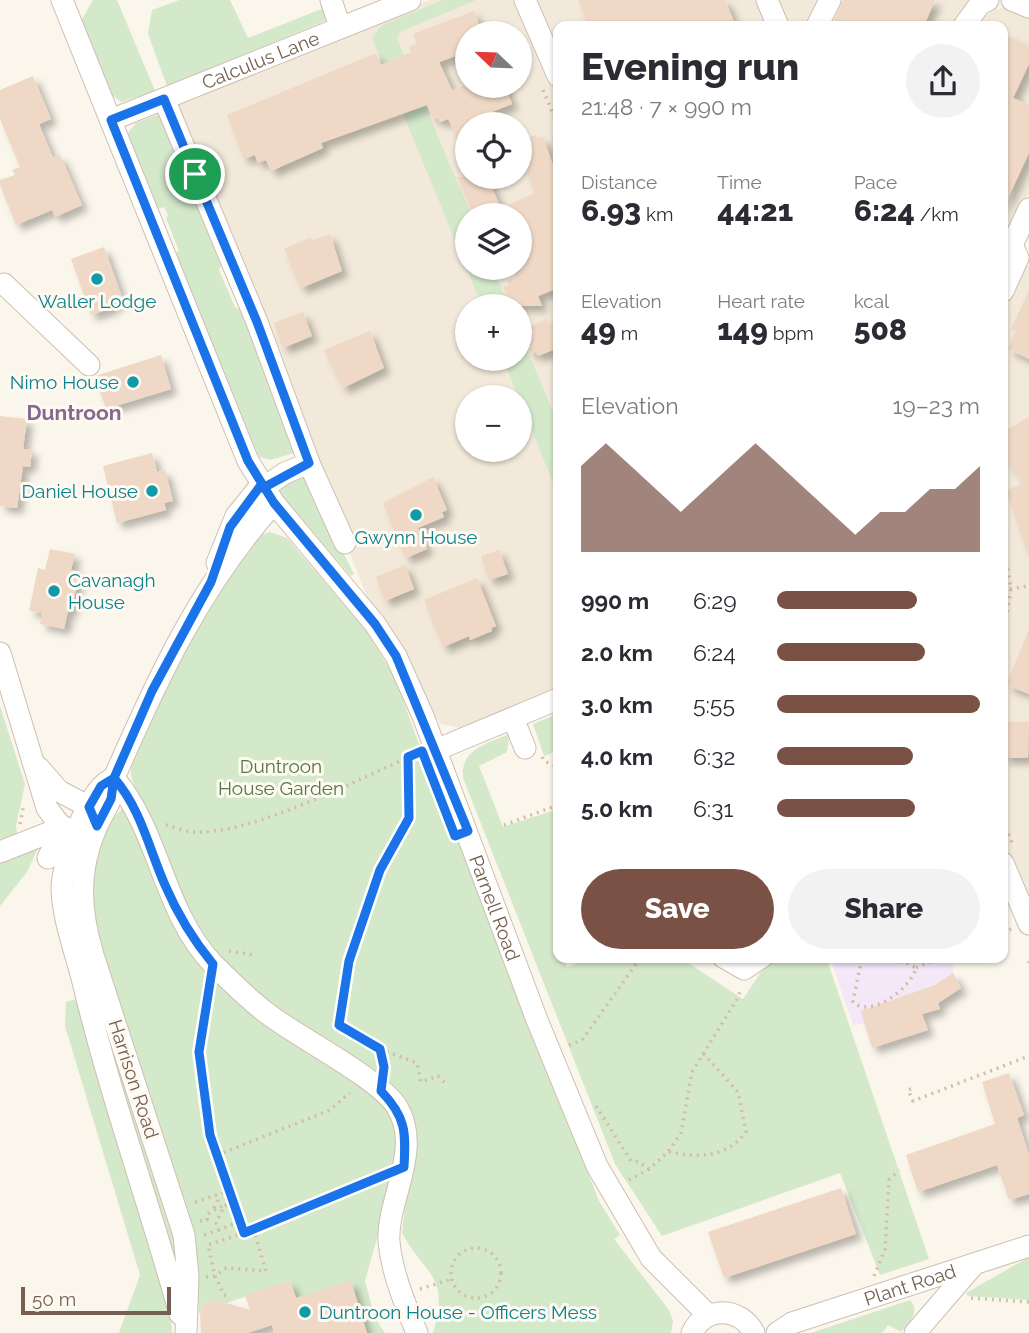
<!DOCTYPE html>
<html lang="en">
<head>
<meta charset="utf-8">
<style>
  :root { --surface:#fff; --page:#f2f2f3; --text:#2b2b33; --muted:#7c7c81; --accent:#7a5145 }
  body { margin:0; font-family:Raleway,sans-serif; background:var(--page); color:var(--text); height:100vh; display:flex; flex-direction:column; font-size:26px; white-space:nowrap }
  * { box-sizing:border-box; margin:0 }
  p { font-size:23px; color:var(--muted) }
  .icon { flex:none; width:38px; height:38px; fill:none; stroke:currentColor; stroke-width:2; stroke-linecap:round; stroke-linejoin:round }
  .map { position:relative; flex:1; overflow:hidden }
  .side { position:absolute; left:553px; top:21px; width:455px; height:942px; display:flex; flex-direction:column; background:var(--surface); border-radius:14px; box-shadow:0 2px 5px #0004 }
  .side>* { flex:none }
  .needle { width:46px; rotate:293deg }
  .tools { position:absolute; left:455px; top:21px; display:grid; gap:14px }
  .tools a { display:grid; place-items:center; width:77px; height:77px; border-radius:50%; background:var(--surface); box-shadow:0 2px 5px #0004; font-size:35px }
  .scale { position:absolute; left:21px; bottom:18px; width:150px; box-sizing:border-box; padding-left:7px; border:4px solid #755f50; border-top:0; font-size:19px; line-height:24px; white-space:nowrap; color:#755f50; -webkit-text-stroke:5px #fefaf2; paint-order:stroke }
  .pin { position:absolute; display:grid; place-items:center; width:60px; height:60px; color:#fff; margin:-30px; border:4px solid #fff; border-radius:50%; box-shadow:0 2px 7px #0007 }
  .round { display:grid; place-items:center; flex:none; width:74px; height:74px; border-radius:37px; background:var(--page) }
  .overview { display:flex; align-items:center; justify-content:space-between; height:119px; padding:0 28px }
  h1 { font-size:38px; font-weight:800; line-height:52px }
  .figures { display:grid; grid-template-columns:repeat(3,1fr); gap:10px; height:119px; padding:7px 28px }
  .figures div { display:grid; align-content:center }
  .figures b { font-size:30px; font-weight:800 }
  .figures small { font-size:19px; font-weight:400 }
  .figures p { font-size:19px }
  .chart { height:196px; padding:14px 28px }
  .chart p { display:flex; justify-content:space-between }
  .chart svg { width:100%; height:126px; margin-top:7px; fill:var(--accent); opacity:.7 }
  .cta { display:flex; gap:14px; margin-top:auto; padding:14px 28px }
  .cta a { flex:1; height:80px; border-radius:42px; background:var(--accent); color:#fff; font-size:28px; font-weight:800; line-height:80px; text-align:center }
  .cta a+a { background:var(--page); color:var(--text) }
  ul { padding:0 28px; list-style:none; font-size:23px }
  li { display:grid; grid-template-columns:112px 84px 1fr; align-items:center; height:52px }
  li i { height:18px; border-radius:9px; background:var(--accent) }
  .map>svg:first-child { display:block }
</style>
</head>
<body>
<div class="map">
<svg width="1029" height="1333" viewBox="0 0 1029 1333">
  <defs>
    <filter id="shadow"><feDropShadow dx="6" dy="6" stdDeviation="3.5" flood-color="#0004"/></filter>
  </defs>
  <rect width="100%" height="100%" fill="#fbf6eb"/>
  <g fill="#f2e9da" fill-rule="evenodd">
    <path d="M 430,0 L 516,0 L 558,99 L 558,691 L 466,729 L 441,724 L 432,714 L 368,600 L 176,107 ZM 467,33 L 520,33 L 520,86 L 467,86 ZM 467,124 L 520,124 L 520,177 L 467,177 ZM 467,215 L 520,215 L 520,268 L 467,268 ZM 467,306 L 520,306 L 520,359 L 467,359 ZM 467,397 L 520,397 L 520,450 L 467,450 Z"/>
    <path d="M 533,0 L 757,0 L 768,26 L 558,26 L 558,59 Z"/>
    <path d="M 777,0 L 969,0 L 955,26 L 788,26 Z"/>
    <path d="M 1009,6 L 1029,14 L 1029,194 L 1010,230 L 1003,231 L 1003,26 L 973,26 L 993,10 Z"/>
    <path d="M 1024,265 L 1029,265 L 1029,895 L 1016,880 L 1003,848 L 1003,302 L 1016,273 Z"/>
  </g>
  <path fill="#f3e7f8" d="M 830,957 L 953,957 L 953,973 L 961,988 L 938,1003 L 940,1009 L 923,1014 L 928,1030 L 872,1048 L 864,1023 L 853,1025 Z"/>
  <g fill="#d4e8ca">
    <path d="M 93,0 L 117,0 L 155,91 L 121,102 L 111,94 L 81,21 Z"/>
    <path d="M 179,0 L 230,0 L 248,38 L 324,8 L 325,21 L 167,86 L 148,34 L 152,10 Z"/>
    <path d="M 443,0 L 476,0 L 400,32 L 397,39 L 471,215 L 467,215 L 467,268 L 493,268 L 509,306 L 482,306 L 372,38 L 382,25 Z"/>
    <path d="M 159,114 L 224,258 L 219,270 L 235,307 L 246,313 L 297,452 L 271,460 L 259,457 L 175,252 L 179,251 L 166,218 L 168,215 L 164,207 L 157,209 L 127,134 L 136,123 Z"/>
    <path d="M 520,333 L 558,424 L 558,495 L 503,359 L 520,359 Z"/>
    <path d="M 303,474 L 354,574 L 351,576 L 279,492 L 280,488 Z"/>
    <path d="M 270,532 L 287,538 L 366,630 L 395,678 L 454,841 L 458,840 L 599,1201 L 620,1235 L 614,1239 L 669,1310 L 673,1321 L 671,1333 L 433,1333 C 450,1274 426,1277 402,1233 L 414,1128 L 310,1034 L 226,969 L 202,939 L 145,821 L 131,775 L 131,766 L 174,671 L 209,605 L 256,536 Z"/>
    <path d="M 0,706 L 25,784 L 16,826 L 18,838 L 0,847 Z"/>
    <path d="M 558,714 L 558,751 L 544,756 L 533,724 Z"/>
    <path d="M 509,734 L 507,752 L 479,766 L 503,827 L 558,809 L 558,930 L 553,932 L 558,957 L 563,957 L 567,967 L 595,957 L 679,957 L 743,999 L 771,957 L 826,957 L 929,1259 L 880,1275 L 840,1173 L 662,1236 L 615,1164 L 463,778 C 460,749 487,744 509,734 Z"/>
    <path d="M 124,807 L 127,808 L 155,878 L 288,1038 L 368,1091 L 391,1113 L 398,1137 L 394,1177 L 365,1281 L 375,1318 L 385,1333 L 367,1333 L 296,1298 L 290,1281 L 227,1303 L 216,1300 L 205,1304 L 199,1314 L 197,1287 L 92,911 C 93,877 95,832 124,807 Z"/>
    <path d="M 39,846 L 27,872 L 0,906 L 0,860 Z"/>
    <path d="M 98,991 L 174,1222 L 180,1280 L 102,1044 Z"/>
    <path d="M 79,998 L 171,1308 L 172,1333 L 119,1333 L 140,1275 L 65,1026 L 66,1002 Z"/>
    <path d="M 1029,1257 L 1029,1300 L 968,1296 L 966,1293 Z"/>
    <path d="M 910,1300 C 921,1312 909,1322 901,1332 L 888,1325 L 882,1333 L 811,1333 Z"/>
  </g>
  <g fill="#efd8c5" filter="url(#shadow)">
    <path d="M 578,0 L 725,0 L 736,26 L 589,26 Z"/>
    <path d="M 843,0 L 935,0 L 924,26 L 832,26 Z"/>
    <path d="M 474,11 L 482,33 L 467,33 L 467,52 L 439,62 L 452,90 L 463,86 L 505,86 L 512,104 L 467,122 L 467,158 L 448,119 L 440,122 L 438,118 L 433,119 L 427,105 L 321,143 L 323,148 L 271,171 L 266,160 L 258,163 L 255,155 L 244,159 L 227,115 L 376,53 L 381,65 L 411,52 L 409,47 L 417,44 L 413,34 Z"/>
    <path d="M 1003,34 L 1029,47 L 1029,64 L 1013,98 L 1029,105 L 1029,153 L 1003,209 Z"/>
    <path d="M 33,76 L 51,119 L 39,124 L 53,158 L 60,155 L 82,205 L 55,217 L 52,210 L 16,225 L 0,185 L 0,180 L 15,175 L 12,170 L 20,167 L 0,119 L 0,90 Z"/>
    <path d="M 536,135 L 537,139 L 543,137 L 558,179 L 558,288 L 538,296 L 542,306 L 511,306 L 503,287 L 509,285 L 507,281 L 515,277 L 512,268 L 520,268 L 520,215 L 474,215 L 457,177 L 487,177 L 501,208 L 535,193 L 524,165 L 520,167 L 520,141 Z"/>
    <path d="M 330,234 L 342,271 L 301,288 L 284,249 L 311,237 L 312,241 Z"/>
    <path d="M 104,247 L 123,300 L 114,303 L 114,307 L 91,315 L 71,259 Z"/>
    <path d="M 1029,290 L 1029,359 L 1008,349 L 1016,331 L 1011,329 Z"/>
    <path d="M 303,312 L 312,336 L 283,348 L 274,323 Z"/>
    <path d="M 547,319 L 549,325 L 558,321 L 558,348 L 538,356 L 536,352 L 531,354 L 521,330 Z"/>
    <path d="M 370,331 L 384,368 L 343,388 L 324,350 Z"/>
    <path d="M 161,355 L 171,389 L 106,409 L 95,376 Z"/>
    <path d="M 0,416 L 27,419 L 23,449 L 32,450 L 30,467 L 23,466 L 17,508 L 0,506 Z"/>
    <path d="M 1029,417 L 1029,549 L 1026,550 L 1006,490 L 1024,484 L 1003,454 L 1003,432 Z"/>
    <path d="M 152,453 L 157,472 L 165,470 L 173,501 L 164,503 L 166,510 L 117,523 L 103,466 Z"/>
    <path d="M 433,477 L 447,510 L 442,512 L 444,517 L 418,528 L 427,549 L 406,558 L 383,503 Z"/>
    <path d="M 50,549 L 75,554 L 71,570 L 80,572 L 71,611 L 68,611 L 64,629 L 40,624 L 42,613 L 29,611 L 38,568 L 45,570 Z"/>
    <path d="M 499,550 L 508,574 L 489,580 L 481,556 Z"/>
    <path d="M 405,565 L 414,589 L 385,601 L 376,577 Z"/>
    <path d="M 477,578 L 496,626 L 491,628 L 492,631 L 470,640 L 469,636 L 443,647 L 424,600 Z"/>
    <path d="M 1029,629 L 1029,694 L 1006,685 Z"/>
    <path d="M 1003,722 L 1029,722 L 1028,758 L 1003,758 Z"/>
    <path d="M 953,973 L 961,988 L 938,1003 L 940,1009 L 922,1014 L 928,1030 L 872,1048 L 861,1011 L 935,985 Z"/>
    <path d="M 1009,1073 L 1024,1115 L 1017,1118 L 1029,1155 L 1029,1194 L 1009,1200 L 997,1165 L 918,1192 L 906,1155 L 995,1124 L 982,1082 Z"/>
    <path d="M 841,1188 L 856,1234 L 724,1278 L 708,1232 Z"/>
    <path d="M 290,1281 L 296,1298 L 351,1281 L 367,1333 L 274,1333 L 272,1325 L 247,1333 L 201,1333 L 200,1312 L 205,1304 L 216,1300 L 250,1310 L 245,1295 Z"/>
  </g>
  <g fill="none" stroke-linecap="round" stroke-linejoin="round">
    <g stroke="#cdbfb1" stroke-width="23">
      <g id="minor">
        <path id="s1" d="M 62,0 L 248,461 L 274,503 L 375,624 L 396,656 L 423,716 L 537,1020 L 597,1166 L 651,1258 L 708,1315"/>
        <path d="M 331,0 L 340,27"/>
        <path d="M 525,0 L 558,76"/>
        <path d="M 767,0 L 778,26"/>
        <path d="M 1012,0 L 1029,7"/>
        <path d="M 817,26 L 830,0"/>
        <path d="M 964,26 L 980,4 L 988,0"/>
        <path d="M 164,99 L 257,322 L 309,463 L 345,543"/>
        <path id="s2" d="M 111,120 L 410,0"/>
        <path d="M 4,284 L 89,365"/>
        <path d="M 1003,291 L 1018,258 L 1012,245 L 1029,209"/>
        <path d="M 263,488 L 285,473 L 309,463"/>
        <path d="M 217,563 L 236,516 L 261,485"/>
        <path d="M 0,653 L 47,808 L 59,824 L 76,834 L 88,829"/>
        <path d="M 513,718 L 525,748"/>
        <path d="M 436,750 L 558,699"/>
        <path d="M 39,768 L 59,791 L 89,807"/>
        <path d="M 114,778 C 160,832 163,912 213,964 C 230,981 249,1000 268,1014 C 299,1038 379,1078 397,1107 C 423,1149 386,1202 389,1242 C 392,1273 405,1304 417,1333"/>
        <path d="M 114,778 C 88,786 62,863 62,889 C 63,920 76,953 83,982 C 110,1095 149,1203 180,1314"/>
        <path d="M 0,852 L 63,827"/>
        <path d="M 48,858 L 63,827"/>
        <path d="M 1003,863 L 1029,924"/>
        <path d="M 723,957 L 744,969 L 762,957"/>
        <path d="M 186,1333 L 188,1276 L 184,1235 L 93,955 C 80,911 77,872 96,828 C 103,811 116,798 114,778 C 158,677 200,586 274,503"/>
        <path d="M 692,1333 C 705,1305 741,1307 754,1333"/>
        <path id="s3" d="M 777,1333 L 792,1323 L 1029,1246"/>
        <path d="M 915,1333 L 971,1268"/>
      </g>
    </g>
    <g stroke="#d4bca7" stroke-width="3.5" stroke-dasharray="2 5" stroke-linecap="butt">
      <path d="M 543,90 L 558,126"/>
      <path d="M 1003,541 L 1011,589 L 1003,637"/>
      <path d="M 1003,590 L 1029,586"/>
      <path d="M 542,757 L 544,761 L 558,767"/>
      <path d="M 1003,821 L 1013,845"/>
      <path d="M 20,824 L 24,804"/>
      <path d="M 166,825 C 174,827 184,831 192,832 C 251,836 360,778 416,754"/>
      <path d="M 504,825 L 558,805"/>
      <path d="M 1003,932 L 1011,929"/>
      <path d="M 229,951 L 254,955"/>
      <path d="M 865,959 L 905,962 L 916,968 C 911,988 871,1019 853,1002 L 861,962 Z"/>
      <path d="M 1028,963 L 1029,962"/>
      <path d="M 916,968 L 941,957"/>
      <path d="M 209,988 L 199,1052 L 210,1135 L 244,1233 L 208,1245 L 215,1276 L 224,1295 L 231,1297"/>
      <path d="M 569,1045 L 582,1040 L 641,957"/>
      <path d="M 380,1049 L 417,1063 L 421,1082 L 438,1076 L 445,1083"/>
      <path d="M 383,1064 L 380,1049 L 339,1025 L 349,961 L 380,870 L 409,818 L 408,757"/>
      <path d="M 911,1089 L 908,1090 L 913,1101 L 1029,1056"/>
      <path d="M 596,1106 L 631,1161 L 639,1162 L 649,1169 L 668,1152 L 681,1133 L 692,1072 L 739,996 L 740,988"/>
      <path d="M 669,1152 C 699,1158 726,1158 746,1132 L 738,1092 L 703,1053"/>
      <path d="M 217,1155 L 328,1111 L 350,1093"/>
      <path d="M 629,1180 L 649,1169"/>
      <path d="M 195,1202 L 229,1191"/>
      <path d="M 233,1202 L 224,1206 L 216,1223 L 219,1230 L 240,1221"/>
      <path d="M 308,1205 L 311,1214"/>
      <path d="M 214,1208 L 218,1200 L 216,1195"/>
      <path d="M 200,1221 L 207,1220 L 207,1214 L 222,1206"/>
      <path d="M 204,1235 L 218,1230"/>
      <circle cx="476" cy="1273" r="25"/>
      <path d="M 874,1276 L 885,1250 L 889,1180 L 899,1170"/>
      <path d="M 206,1277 L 215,1276 L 226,1268 L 266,1271 L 253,1227 L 379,1176"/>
      <path d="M 420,1289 L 452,1279"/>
      <path d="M 971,1298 L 1029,1302"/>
    </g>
    <use href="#minor" stroke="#fff" stroke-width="21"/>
  </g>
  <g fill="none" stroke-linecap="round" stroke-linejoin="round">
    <g stroke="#fff" stroke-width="14">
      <path id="route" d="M 195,174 L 257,322 L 309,463 L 263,488 L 261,485 L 230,527 L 211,582 L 152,691 L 114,778 L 111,799 L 97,826 L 89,807 L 101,786 L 114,778 C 141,809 149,849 165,885 C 177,913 194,941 213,964 L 199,1052 L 210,1135 L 244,1233 L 404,1167 C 406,1132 406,1117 381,1091 L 384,1067 L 380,1049 L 339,1025 L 349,961 L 380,870 L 409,818 L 408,757 L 422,751 L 455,836 L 468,831 L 396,656 L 375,624 L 274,503 L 248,461 L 111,120 L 164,99 L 195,174"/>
    </g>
    <use href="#route" stroke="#1a73e8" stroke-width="9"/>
  </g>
  <g fill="#0f9aa8" stroke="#fefaf2" stroke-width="2.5">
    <circle cx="97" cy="279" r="7"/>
    <circle cx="133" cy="382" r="7"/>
    <circle cx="152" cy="491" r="7"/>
    <circle cx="416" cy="515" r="7"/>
    <circle cx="54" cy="591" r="7"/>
    <circle cx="305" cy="1312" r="7"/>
  </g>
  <g text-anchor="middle" stroke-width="6" stroke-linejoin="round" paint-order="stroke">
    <g font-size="19" fill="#755f50" stroke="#fefaf2">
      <text dy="7" stroke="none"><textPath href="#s2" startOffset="161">Calculus Lane</textPath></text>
      <text dy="7" stroke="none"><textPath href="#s1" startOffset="1013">Parnell Road</textPath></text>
      <text transform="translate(134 1079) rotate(72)" y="7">Harrison Road</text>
      <text dy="7" stroke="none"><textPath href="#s3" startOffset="142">Plant Road</textPath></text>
    </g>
    <g font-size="19" fill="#0d838f" stroke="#fefaf2">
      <text x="97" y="308">Waller Lodge</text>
      <text x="119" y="389" text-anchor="end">Nimo House</text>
      <text x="138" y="498" text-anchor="end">Daniel House</text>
      <text x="416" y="544">Gwynn House</text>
      <text x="68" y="587" text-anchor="start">Cavanagh<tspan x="68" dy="22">House</tspan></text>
      <text x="319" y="1319" text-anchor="start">Duntroon House - Officers Mess</text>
    </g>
    <g font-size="19" fill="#547948" stroke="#fefaf2">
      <text x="281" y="773">Duntroon<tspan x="281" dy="22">House Garden</tspan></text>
    </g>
    <g font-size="21" font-weight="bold" fill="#856890" stroke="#fefaf2">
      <text x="74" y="420">Duntroon</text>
    </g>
  </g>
</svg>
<div class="tools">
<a><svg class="needle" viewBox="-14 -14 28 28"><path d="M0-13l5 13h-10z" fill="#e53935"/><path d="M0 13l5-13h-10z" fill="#7c7c81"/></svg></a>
<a><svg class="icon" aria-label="locate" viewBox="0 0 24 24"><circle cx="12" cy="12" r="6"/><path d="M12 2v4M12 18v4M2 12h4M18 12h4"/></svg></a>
<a><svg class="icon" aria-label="layers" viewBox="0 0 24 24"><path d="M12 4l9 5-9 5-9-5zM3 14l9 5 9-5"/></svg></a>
<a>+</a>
<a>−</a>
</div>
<div class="scale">50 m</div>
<div class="pin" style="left:195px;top:174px;background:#1e9e55"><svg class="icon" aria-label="arrive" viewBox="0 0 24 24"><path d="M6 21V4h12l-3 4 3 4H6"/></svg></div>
<section class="side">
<div class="overview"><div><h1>Evening run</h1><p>21:48 · 7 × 990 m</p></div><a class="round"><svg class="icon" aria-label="share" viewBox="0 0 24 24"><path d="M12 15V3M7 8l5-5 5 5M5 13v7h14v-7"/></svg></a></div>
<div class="figures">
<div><p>Distance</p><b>6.93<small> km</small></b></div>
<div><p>Time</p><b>44:21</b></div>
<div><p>Pace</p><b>6:24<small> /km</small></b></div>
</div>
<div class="figures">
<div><p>Elevation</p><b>49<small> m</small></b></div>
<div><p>Heart rate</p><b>149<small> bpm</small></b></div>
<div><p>kcal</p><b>508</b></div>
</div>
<div class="chart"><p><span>Elevation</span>19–23 m</p>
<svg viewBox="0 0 160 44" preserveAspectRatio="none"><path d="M0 44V14L10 6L20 14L30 22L40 30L50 22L60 14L70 6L80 14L90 22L100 30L110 38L120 30L130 30L140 22L150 22L160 14V44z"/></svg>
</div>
<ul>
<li><b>990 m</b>6:29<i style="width:69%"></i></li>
<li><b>2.0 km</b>6:24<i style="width:73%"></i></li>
<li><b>3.0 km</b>5:55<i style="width:100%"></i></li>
<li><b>4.0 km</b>6:32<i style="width:67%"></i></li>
<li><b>5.0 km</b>6:31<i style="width:68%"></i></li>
</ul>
<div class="cta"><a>Save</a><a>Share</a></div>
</section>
</div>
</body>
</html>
